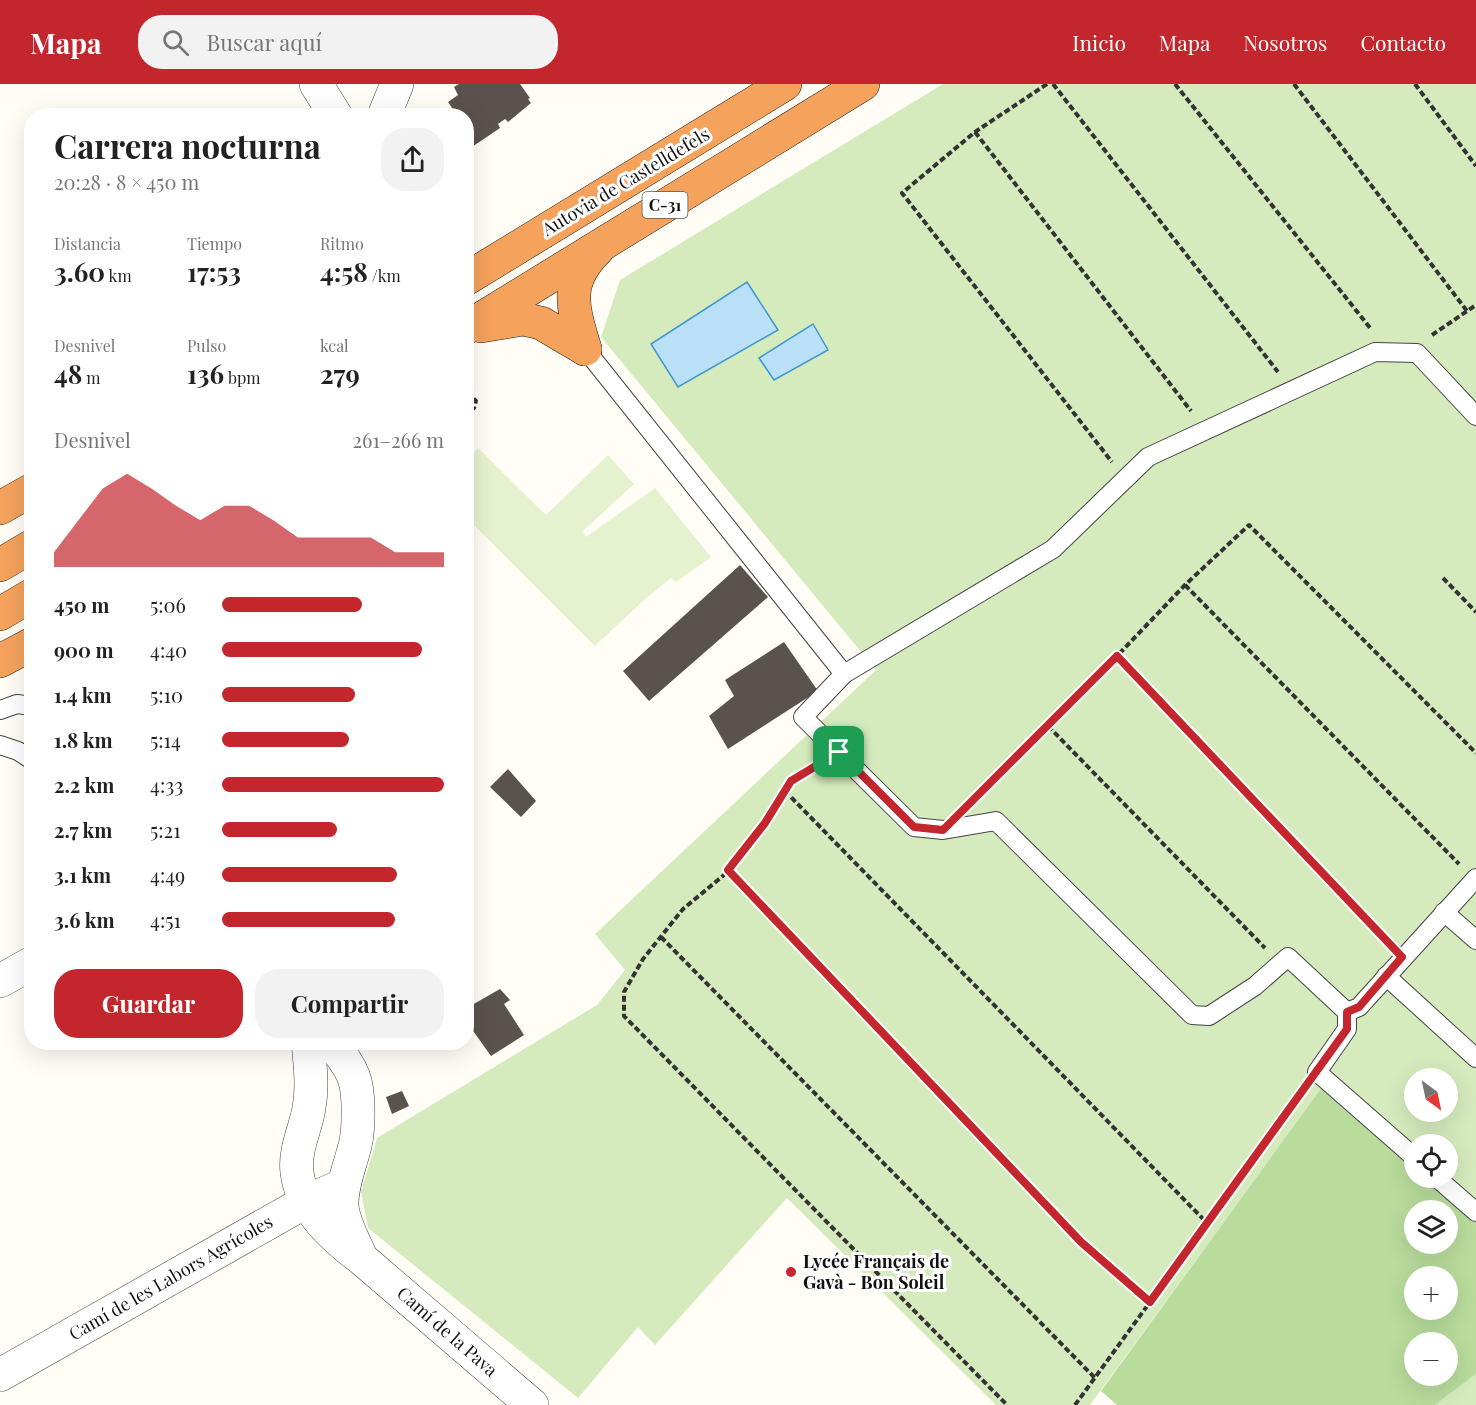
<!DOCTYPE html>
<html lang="es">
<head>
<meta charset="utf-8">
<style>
  :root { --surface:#fff; --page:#f2f2f2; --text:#222; --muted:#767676; --accent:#c4262e }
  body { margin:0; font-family:"Playfair Display",serif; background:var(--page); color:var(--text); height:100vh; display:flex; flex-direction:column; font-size:22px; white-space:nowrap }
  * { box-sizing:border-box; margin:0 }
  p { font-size:20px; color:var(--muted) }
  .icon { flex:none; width:33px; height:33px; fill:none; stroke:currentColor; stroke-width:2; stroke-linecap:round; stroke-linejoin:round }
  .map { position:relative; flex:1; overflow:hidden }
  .drawer { position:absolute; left:24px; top:24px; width:450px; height:942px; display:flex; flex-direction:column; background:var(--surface); border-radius:24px; box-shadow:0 6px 24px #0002 }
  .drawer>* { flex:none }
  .needle { width:39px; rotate:147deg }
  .fabs { position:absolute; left:1404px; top:984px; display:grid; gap:12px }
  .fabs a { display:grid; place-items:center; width:54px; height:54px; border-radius:50%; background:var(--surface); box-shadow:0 6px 24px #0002; font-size:30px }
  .pin { position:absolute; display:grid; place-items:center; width:51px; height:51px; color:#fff; margin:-26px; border-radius:12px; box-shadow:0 3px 9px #0006 }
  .round { display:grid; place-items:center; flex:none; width:63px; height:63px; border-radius:24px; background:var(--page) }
  .overview { display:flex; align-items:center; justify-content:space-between; height:102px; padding:0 30px }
  h1 { font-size:33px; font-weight:700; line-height:45px }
  .stats { display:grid; grid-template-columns:repeat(3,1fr); gap:9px; height:102px; padding:6px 30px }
  .stats div { display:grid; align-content:center }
  .stats b { font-size:26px; font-weight:700 }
  .stats small { font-size:16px; font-weight:400 }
  .stats p { font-size:16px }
  .chart { height:168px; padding:12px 30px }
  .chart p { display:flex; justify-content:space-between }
  .chart svg { width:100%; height:108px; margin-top:6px; fill:var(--accent); opacity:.7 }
  .primary-button { display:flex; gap:12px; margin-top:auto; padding:12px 30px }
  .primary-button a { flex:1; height:69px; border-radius:24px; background:var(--accent); color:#fff; font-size:24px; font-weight:700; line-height:69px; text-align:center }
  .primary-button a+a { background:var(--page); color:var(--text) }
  ul { padding:0 30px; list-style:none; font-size:20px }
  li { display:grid; grid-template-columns:96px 72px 1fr; align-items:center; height:45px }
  li i { height:15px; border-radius:8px; background:var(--accent) }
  header { display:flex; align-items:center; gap:36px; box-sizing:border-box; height:84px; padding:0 30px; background:var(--accent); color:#fff }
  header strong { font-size:28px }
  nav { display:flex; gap:33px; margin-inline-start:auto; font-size:21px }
  .search { width:420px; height:54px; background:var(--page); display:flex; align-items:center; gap:15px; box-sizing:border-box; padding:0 21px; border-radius:24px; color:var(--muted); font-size:22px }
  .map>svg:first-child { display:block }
</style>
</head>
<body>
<header>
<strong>Mapa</strong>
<div class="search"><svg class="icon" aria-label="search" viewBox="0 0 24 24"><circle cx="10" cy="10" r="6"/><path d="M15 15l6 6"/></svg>Buscar aquí</div>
<nav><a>Inicio</a><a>Mapa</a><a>Nosotros</a><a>Contacto</a></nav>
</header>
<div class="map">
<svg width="1476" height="1321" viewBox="0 0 1476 1321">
  <rect width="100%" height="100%" fill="#fffdf5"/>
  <g fill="#d5ebbd" fill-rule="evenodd">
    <path d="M 943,0 L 1476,0 L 1476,1138 L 1426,1094 L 1448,1094 L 1448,1060 L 1414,1060 L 1414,1083 L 1323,1003 L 1090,1321 L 996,1321 L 787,1114 L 655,1261 L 638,1243 L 578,1314 L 368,1144 L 361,1108 L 377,1054 L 597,921 L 625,886 L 595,850 L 876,586 L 601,253 L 620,196 ZM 1414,994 L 1448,994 L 1448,1028 L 1414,1028 Z"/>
    <path d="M 1476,1290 L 1476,1321 L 1435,1321 Z"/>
  </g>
  <path fill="#b9dc9c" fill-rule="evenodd" d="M 1323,1002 L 1414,1083 L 1414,1094 L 1426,1094 L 1476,1138 L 1476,1290 L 1435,1321 L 1117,1321 L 1101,1307 ZM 1414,1126 L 1448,1126 L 1448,1160 L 1414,1160 ZM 1414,1192 L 1448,1192 L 1448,1226 L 1414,1226 ZM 1414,1258 L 1448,1258 L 1448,1292 L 1414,1292 Z"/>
  <path fill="#e6f2cf" d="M 478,364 L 546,431 L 608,371 L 634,400 L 583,447 L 586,453 L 655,404 L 711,473 L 676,498 L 671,494 L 645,515 L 595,562 L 467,434 L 467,376 Z"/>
  <g fill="#b9e0f7" stroke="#3f96cf" stroke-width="1.5">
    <path d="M 747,198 L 778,246 L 678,303 L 651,260 Z"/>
    <path d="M 813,240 L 828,266 L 774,296 L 759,274 Z"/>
  </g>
  <g fill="#5a524d">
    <path d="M 459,0 L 520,0 L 530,14 L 528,15 L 531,19 L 508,38 L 505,35 L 498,40 L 500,44 L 466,67 L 466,32 L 448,32 L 454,27 L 448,18 L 458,11 L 454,3 Z"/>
    <path d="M 740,481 L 768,513 L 649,617 L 623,587 Z"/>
    <path d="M 784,558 L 818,607 L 728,665 L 709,632 L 734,612 L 725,596 Z"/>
    <path d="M 508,685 L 536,717 L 521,733 L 490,703 Z"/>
    <path d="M 500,905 L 510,916 L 504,920 L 524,951 L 491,972 L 466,937 L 466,916 L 468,915 L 472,921 Z"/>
    <path d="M 402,1007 L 409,1022 L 392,1030 L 386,1013 Z"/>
  </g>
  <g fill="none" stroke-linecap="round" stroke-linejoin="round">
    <g stroke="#444" stroke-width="20">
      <g id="lane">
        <path d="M 585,265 L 844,590"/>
        <path d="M 1476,332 L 1417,269 L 1375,268 L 1148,373 L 1053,465 L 844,590 L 803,633 L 914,743 L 943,746 L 996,737 L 1192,931 L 1209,932 L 1255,902 L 1288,873 L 1347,928 L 1359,923 L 1476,794"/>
        <path d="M 0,626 L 17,620 L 32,622"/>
        <path d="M 0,661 L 18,667 L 32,676"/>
        <path d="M 1444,828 L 1476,856"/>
        <path d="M 1386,892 L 1476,974"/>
        <path d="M 1347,928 L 1347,945 L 1317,988 L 1414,1073"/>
        <path d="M 1437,1094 L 1476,1128"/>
      </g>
    </g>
    <g stroke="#444" stroke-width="34">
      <g id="street">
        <path d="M 316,0 L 336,32"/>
        <path d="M 384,32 L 397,0"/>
        <path d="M 0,897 L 32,879"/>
        <path d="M 308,958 C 310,980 313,1002 309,1024 C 306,1044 294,1066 297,1088 C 301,1125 334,1154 362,1175 L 532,1321"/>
        <path d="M 331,958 C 354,987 359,996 358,1033 C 358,1046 357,1057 353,1069 C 348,1087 341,1105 342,1123 C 344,1140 353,1155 360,1171"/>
        <path d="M 0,1291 L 307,1117 L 344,1101"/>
      </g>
    </g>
    <g stroke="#222" stroke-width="34">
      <g id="highway">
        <path d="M 466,195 L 785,0"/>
        <path d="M 481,242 L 523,235 L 541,239 L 585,265"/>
        <path d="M 466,244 L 863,0"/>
        <path d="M 585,265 C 573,224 563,199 598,165"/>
        <path d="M 0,424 L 32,406"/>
        <path d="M 0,481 L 32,462"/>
        <path d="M 0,530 L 32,511"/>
        <path d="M 0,577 L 32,560"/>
      </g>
    </g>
    <g stroke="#333" stroke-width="4" stroke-dasharray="6 3" stroke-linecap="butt">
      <path d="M 1047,0 L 975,48 L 902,109 L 1112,378"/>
      <path d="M 1053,0 L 1278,288"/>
      <path d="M 1175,0 L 1371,245"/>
      <path d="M 1294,0 L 1467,227"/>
      <path d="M 1415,0 L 1476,82"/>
      <path d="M 975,48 L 1191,327"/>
      <path d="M 1432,251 L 1476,221"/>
      <path d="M 466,296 L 471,293"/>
      <path d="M 466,316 L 472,313 L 476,317 L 474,324 L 466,329"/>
      <path d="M 1443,494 L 1476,528"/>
      <path d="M 1185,501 L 1459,780"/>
      <path d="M 1117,572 L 1387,857"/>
      <path d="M 1048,642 L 1265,864"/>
      <path d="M 818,681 L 791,697 L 764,739 L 724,791 L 683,825 L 643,875 L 624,908 L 624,932 L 1007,1321"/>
      <path d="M 785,707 L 1207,1139"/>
      <path d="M 973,716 L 1117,572 L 1185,501 L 1249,441 L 1476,669"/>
      <path d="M 728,786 L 1081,1158 L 1150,1218"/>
      <path d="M 661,853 L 1095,1294"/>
      <path d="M 1075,1321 L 1303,1008"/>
    </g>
    <use href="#lane" stroke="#fff" stroke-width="18"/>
    <use href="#street" stroke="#fff" stroke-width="33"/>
    <use href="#highway" stroke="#f5a25d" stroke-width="33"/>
  </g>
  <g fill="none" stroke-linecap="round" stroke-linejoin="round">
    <g stroke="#fff" stroke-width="12">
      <path id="route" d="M 1117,572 L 1402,873 L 1359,923 L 1347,928 L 1347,945 L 1150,1218 L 1081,1158 L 728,786 L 765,739 L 791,697 L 839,668 L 914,743 L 943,746 Z"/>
    </g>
    <use href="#route" stroke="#c4262e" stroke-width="8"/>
  </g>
  <circle fill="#c4262e" stroke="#fff" stroke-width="2" cx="791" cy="1188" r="6"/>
  <g text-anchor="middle" stroke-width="6" stroke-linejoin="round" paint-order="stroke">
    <rect fill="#fff" stroke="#585858" stroke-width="1.5" x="642.5" y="108" width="45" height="26" rx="4.5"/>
    <g font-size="16" font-weight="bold" fill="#111">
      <text x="665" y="127">C-31</text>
    </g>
    <g font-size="18" fill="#111" stroke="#fff">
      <text transform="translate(626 98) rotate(-31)" y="6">Autovia de Castelldefels</text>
      <text transform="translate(171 1194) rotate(-30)" y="6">Camí de les Labors Agrícoles</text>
      <text transform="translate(447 1248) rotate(41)" y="6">Camí de la Pava</text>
    </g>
    <g font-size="18" font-weight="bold" fill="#111" stroke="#fff" text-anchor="start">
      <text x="803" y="1184">Lycée Français de<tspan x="803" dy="21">Gavà - Bon Soleil</tspan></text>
    </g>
  </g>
</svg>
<div class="fabs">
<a><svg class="needle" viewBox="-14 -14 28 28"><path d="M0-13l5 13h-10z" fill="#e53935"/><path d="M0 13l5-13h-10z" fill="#767676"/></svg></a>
<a><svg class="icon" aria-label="locate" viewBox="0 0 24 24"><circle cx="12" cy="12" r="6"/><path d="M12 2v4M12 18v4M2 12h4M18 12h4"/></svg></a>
<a><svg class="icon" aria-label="layers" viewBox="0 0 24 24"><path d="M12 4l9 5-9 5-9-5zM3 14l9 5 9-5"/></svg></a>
<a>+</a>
<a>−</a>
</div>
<div class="pin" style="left:839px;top:668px;background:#1e9e55"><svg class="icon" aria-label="arrive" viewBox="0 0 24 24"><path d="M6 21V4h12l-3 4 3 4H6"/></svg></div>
<section class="drawer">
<div class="overview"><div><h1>Carrera nocturna</h1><p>20:28 · 8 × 450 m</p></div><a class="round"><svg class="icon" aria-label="share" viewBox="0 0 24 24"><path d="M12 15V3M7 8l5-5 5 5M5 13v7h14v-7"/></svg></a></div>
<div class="stats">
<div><p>Distancia</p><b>3.60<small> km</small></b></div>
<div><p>Tiempo</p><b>17:53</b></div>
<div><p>Ritmo</p><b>4:58<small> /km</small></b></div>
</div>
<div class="stats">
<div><p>Desnivel</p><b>48<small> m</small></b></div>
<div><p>Pulso</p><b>136<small> bpm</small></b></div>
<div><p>kcal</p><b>279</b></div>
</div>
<div class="chart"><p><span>Desnivel</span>261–266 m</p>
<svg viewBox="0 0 160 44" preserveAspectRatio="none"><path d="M0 44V38L10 25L20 12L30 6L40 12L50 19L60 25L70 19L80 19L90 25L100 32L110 32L120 32L130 32L140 38L150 38L160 38V44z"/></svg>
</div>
<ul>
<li><b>450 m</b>5:06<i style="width:63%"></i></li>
<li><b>900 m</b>4:40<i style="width:90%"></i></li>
<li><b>1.4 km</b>5:10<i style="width:60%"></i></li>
<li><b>1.8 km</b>5:14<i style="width:57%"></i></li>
<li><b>2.2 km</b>4:33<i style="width:100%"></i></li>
<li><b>2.7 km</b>5:21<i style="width:52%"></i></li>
<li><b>3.1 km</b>4:49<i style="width:79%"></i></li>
<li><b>3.6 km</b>4:51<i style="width:78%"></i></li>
</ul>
<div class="primary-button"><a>Guardar</a><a>Compartir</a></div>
</section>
</div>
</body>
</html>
